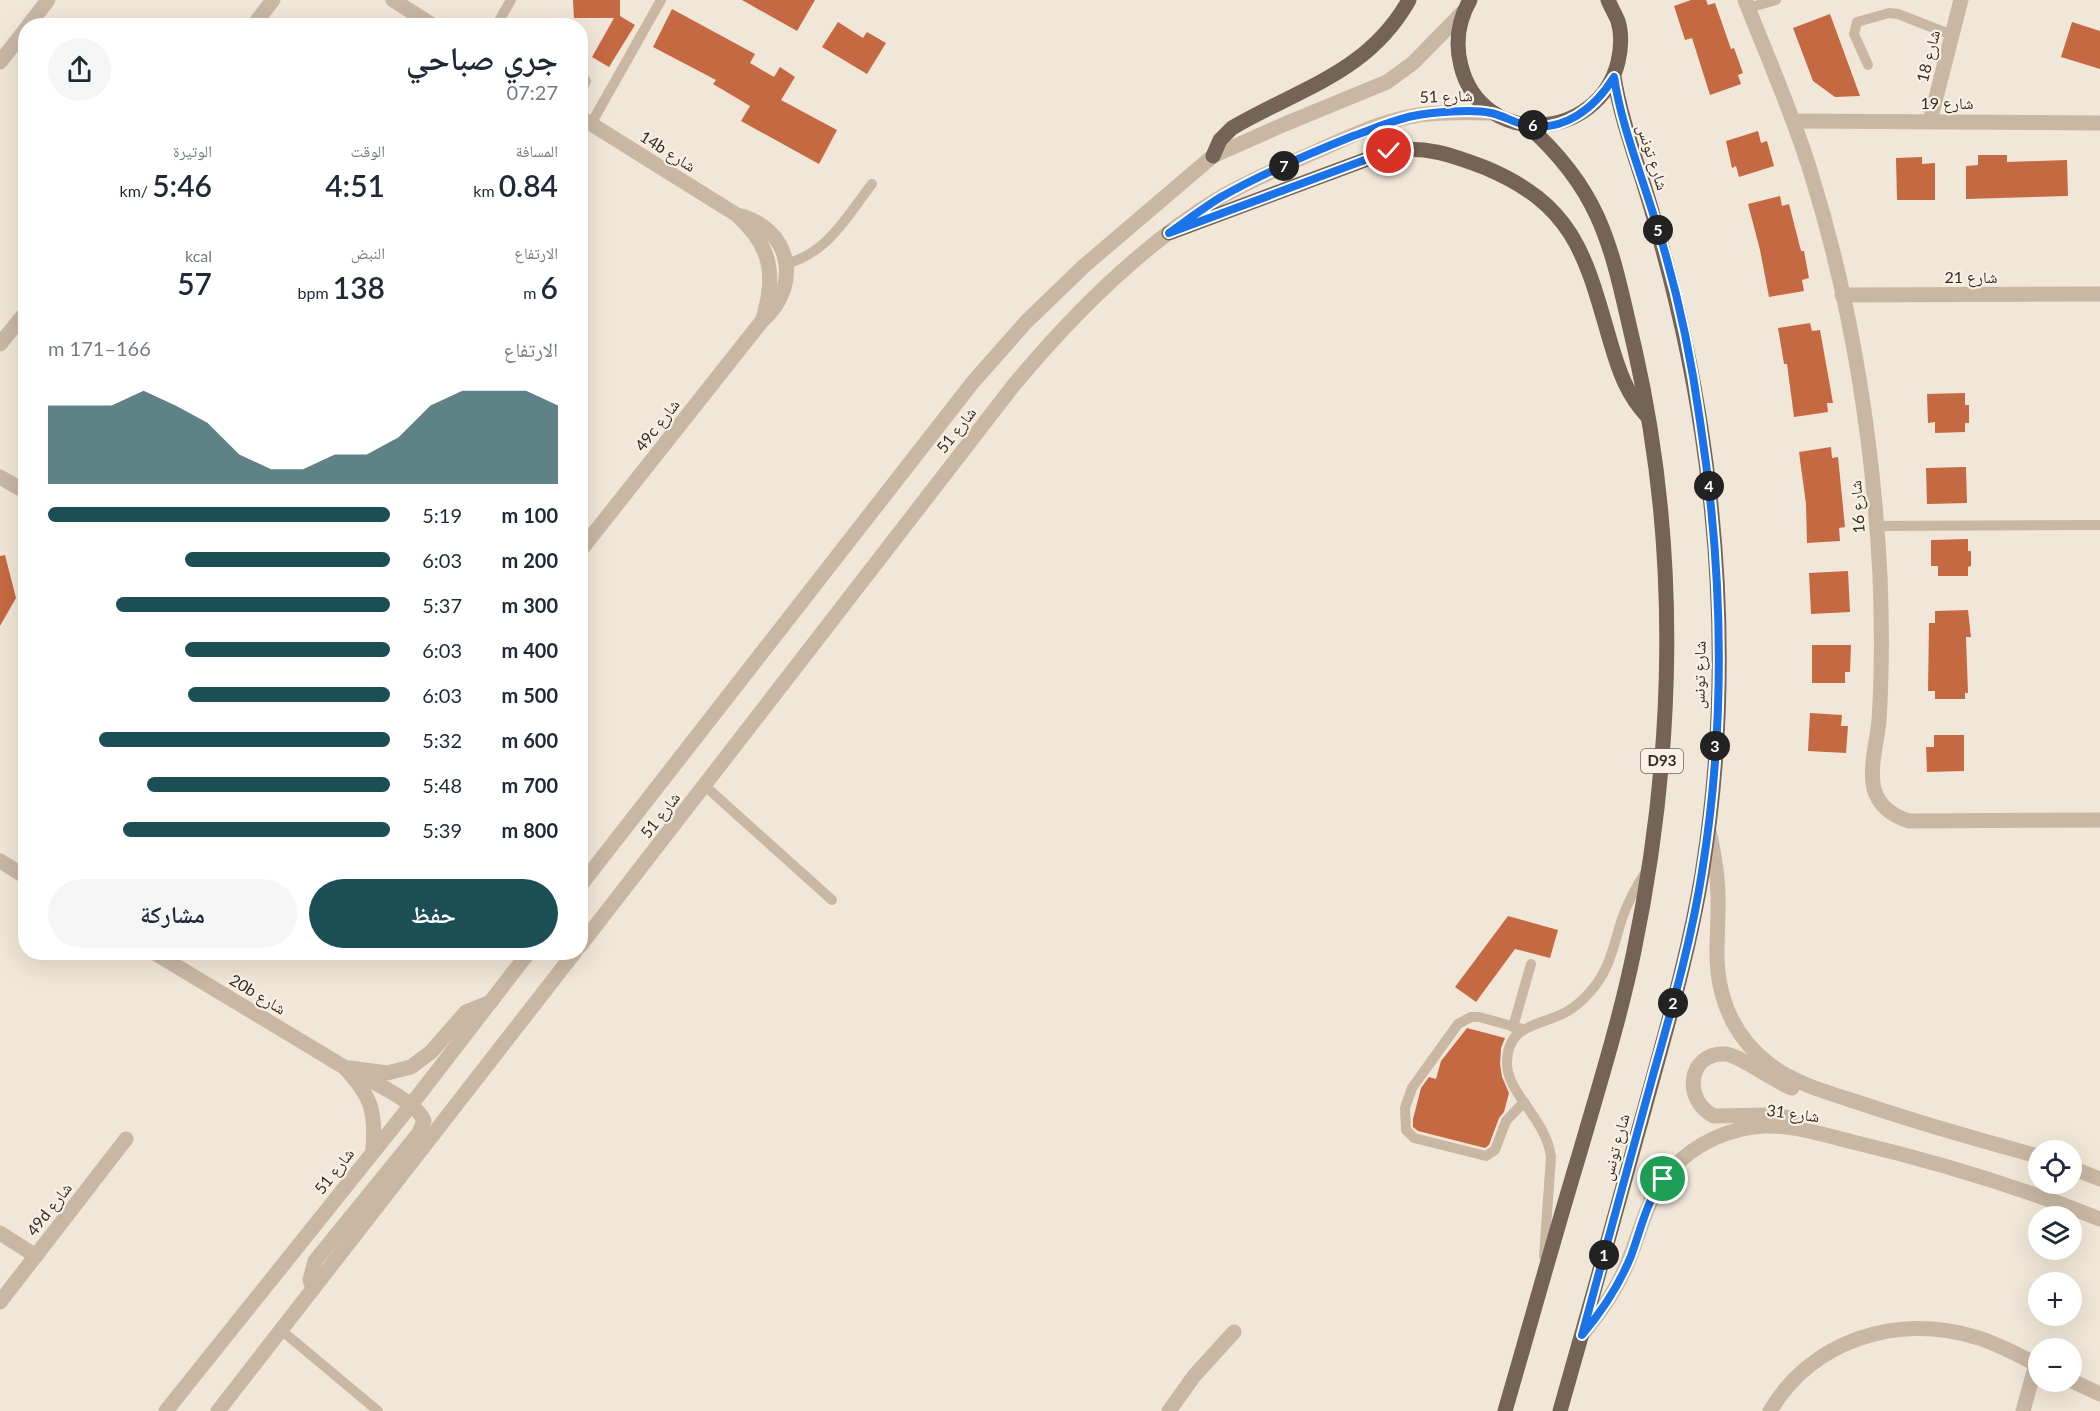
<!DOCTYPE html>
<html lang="ar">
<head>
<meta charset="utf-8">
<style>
  :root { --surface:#fff; --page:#f6f6f7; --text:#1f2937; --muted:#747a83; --accent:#1c4e55 }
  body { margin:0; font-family:Lato,"Noto Naskh Arabic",sans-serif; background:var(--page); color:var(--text); direction:rtl; height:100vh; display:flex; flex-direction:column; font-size:22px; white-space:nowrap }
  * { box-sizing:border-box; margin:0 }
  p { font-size:20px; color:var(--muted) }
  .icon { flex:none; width:33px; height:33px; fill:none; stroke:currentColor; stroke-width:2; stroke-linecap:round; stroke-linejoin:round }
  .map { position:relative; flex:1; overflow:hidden; direction:ltr }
  .side { position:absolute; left:18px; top:18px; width:570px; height:942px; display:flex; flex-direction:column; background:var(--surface); border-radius:24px; box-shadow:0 6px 24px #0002; direction:rtl }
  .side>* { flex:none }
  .controls { position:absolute; left:2028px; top:1140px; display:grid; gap:12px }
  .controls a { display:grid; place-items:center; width:54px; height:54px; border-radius:50%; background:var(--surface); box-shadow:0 6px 24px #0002; font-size:30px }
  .pin { position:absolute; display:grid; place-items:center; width:51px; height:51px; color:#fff; margin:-26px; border:3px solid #fff; border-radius:50%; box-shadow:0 2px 6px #0007 }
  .km { position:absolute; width:30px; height:30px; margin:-15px; border-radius:50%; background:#222; color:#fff; font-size:16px; line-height:30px; text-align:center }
  .round { display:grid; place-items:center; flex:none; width:63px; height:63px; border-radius:32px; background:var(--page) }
  .headline { display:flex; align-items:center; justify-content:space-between; height:102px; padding:0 30px }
  h1 { font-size:33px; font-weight:600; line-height:45px }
  .figures { display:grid; grid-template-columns:repeat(3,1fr); gap:9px; height:102px; padding:6px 30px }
  .figures div { display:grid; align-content:center }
  .figures b { font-size:30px; font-weight:600 }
  .figures small { font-size:16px; font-weight:400 }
  .figures p { font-size:16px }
  .chart { height:168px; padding:12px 30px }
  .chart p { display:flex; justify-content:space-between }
  .chart svg { width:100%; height:108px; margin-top:6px; fill:var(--accent); opacity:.7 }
  .primary-button { display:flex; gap:12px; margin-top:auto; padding:12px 30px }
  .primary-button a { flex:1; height:69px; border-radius:36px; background:var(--accent); color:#fff; font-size:24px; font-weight:600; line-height:69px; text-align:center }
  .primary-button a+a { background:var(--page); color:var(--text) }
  ul { padding:0 30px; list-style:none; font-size:20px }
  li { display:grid; grid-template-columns:96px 72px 1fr; align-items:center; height:45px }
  li i { height:15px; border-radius:8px; background:var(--accent) }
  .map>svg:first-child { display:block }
</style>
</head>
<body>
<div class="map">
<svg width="2100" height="1411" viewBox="0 0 2100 1411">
  <rect width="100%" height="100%" fill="#f1e7d8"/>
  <g fill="#c56942">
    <path d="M 573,0 L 620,0 L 620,16 L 635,25 L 609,67 L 592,57 L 614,18 L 574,18 Z"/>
    <path d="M 742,0 L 815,0 L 797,31 Z"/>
    <path d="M 1691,0 L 1706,0 L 1708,5 L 1715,3 L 1731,49 L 1734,48 L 1743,73 L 1738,75 L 1741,84 L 1710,95 L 1692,38 L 1685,40 L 1674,6 Z"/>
    <path d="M 672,9 L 755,54 L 750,63 L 774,77 L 780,67 L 795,77 L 781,100 L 837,130 L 819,164 L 741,121 L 750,106 L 713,84 L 716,80 L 653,47 Z"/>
    <path d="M 1830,14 L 1860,96 L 1835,97 L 1813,81 L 1793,28 Z"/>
    <path d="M 838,22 L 863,38 L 867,32 L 886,43 L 867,74 L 822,47 Z"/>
    <path d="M 2072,22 L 2100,31 L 2100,69 L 2061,57 Z"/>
    <path d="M 1758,131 L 1761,143 L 1767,141 L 1774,166 L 1739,177 L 1736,166 L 1732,168 L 1726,141 Z"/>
    <path d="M 1978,155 L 2007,155 L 2007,162 L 2067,160 L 2068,196 L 1966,199 L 1966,166 L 1978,165 Z"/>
    <path d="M 1922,157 L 1922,164 L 1935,163 L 1935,200 L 1897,200 L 1896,158 Z"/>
    <path d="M 1780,196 L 1782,206 L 1789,204 L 1801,251 L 1804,251 L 1809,278 L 1802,280 L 1804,291 L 1769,297 L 1760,250 L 1748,204 Z"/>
    <path d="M 1810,323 L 1812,331 L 1820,330 L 1833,403 L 1827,403 L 1828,412 L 1794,417 L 1787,364 L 1784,364 L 1778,328 Z"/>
    <path d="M 1965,393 L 1965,405 L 1969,405 L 1969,423 L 1965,423 L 1965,432 L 1935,433 L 1935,422 L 1928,423 L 1927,394 Z"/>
    <path d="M 1831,447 L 1832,458 L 1838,457 L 1845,527 L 1839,528 L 1840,541 L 1807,543 L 1806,504 L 1799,452 Z"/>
    <path d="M 1966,467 L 1967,503 L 1927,504 L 1926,468 Z"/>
    <path d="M 1968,539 L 1968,551 L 1971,551 L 1971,566 L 1968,567 L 1968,576 L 1938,576 L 1938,566 L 1931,566 L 1931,540 Z"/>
    <path d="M 5,555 L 16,598 L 0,626 L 0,556 Z"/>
    <path d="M 1848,571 L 1850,612 L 1811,614 L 1809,573 Z"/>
    <path d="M 1968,610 L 1971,637 L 1966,637 L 1968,693 L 1965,693 L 1965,699 L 1935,699 L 1935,691 L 1928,691 L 1929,623 L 1935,623 L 1935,611 Z"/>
    <path d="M 1812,645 L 1851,645 L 1850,672 L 1845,672 L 1845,683 L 1812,683 Z"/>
    <path d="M 1810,713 L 1842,715 L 1841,726 L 1848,726 L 1846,753 L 1808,751 Z"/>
    <path d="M 1934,735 L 1964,735 L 1964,771 L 1927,772 L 1926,747 L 1934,747 Z"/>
    <path d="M 1508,916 L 1558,930 L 1550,958 L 1515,949 L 1476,1002 L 1455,987 Z"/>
    <path d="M 1467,1028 L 1505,1038 L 1501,1048 L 1500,1064 L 1502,1077 L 1509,1093 L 1504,1112 L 1499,1118 L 1489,1145 L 1485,1148 L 1418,1131 L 1413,1127 L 1413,1119 L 1421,1088 L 1429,1077 L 1436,1079 L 1441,1061 Z"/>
  </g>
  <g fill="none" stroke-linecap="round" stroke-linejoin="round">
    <g stroke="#c9b7a4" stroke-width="10">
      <path d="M 1748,8 L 1776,0"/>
      <path d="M 496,26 L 511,0"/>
      <path d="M 1868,65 L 1854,34 L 1857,22 L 1889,13 L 1898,14 L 1952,35"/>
      <path d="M 580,72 L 586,81 L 580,96"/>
      <path d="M 591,124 L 661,0"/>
      <path d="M 786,264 C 829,252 846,217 872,184"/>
      <path d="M 1877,526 L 2100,525"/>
      <path d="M 705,786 L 832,900"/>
      <path d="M 1513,1027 L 1531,964"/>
      <path d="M 1523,1029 L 1479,1017 L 1471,1017 L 1458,1024 L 1412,1088 L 1405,1108 L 1406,1130 L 1414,1138 L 1486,1156 L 1495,1150 L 1506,1121 L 1524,1102"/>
      <path d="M 1544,1256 L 1551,1157 C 1546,1118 1507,1094 1507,1063 C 1507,1022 1543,1026 1568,1011 C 1576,1006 1583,1000 1589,993 C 1610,971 1613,946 1622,919 C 1628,901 1637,885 1647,870"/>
      <path d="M 281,1330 L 378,1411"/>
    </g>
    <g stroke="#c9b7a4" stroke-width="15">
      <path d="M 393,0 L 434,26"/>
      <path d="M 1745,0 C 1767,56 1792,112 1810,170 C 1851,301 1873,439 1880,576 C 1882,624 1882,673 1879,721 C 1877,742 1869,768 1874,789 C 1879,806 1893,816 1909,821 L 2100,820"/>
      <path d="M 28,26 L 48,0"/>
      <path d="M 253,26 L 273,0"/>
      <path d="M 0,62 L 26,29"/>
      <path d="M 580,117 L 737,215 C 772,247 776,275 763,319"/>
      <path d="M 1794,121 L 2100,123"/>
      <path d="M 1930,121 L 1961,0"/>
      <path d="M 1842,295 L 2100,294"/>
      <path d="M 0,344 L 26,312"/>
      <path d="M 0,477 L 26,492"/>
      <path d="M 580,551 L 762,321 C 803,285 791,227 737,215"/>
      <path d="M 0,861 L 26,877"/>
      <path d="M 153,952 L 344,1067 C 371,1096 376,1110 373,1149"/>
      <path d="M 350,1068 L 387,1073 L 411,1067 L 431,1052 L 466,1012 L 491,1002"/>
      <path d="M 0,1233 L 36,1256"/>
      <path d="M 0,1302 L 126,1139"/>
      <path d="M 2072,1381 L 2100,1394"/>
      <path d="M 1169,1411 L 1194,1376 L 1234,1332"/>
      <path d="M 1770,1411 C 1812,1340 1898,1313 1975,1337 C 1997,1343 2018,1355 2038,1365"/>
      <path d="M 2023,1411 L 2036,1364"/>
    </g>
    <g stroke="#c9b7a4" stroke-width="15">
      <path d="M 1709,831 C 1714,853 1718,876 1718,898 C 1719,931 1713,962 1722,993 C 1729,1021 1746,1046 1769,1064 C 1795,1084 1829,1093 1860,1103 C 1919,1123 1979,1140 2038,1156"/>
      <path d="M 580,886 L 973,382 L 1026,322 L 1084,266 L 1213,156 L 1285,124 L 1387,82 L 1413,63 L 1463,12"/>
      <path d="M 580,946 L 1013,386 C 1072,315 1141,245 1221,197 C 1251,180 1283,166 1315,152 C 1346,138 1380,122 1413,116 C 1439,111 1465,113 1491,113"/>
      <path d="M 1791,1118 L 1769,1115 L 1714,1116 C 1682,1100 1688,1052 1725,1054 C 1740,1055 1773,1081 1792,1088"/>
      <path d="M 2072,1168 L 2100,1179"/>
      <path d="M 313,1289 L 310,1280 L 315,1261 L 419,1133 L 424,1121 C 416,1100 364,1078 344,1067"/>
      <path d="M 1582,1335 C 1602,1310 1620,1285 1631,1254 C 1643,1223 1649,1194 1672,1169 C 1695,1143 1730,1128 1764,1126 C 1794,1125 1824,1135 1853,1142 C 1937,1162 2020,1187 2100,1219"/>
      <path d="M 166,1411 L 411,1105 L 529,952"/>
      <path d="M 218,1411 L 575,952"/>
    </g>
    <g stroke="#766357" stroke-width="15">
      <path d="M 1470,0 C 1458,21 1455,43 1461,66 C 1482,149 1598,142 1618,62 C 1621,49 1622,34 1618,21 C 1615,14 1611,7 1608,0"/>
      <path d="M 1213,156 L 1220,140 L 1232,128 C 1300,88 1368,73 1409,0"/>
      <path d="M 1169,233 L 1389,151 C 1425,145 1452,155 1486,168 C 1576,206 1586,258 1611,344 C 1619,371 1627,395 1647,416"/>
      <path d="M 1505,1411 C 1530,1325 1554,1238 1580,1152 C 1599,1086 1620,1019 1634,951 C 1675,753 1680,548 1635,350 C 1612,253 1606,195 1527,125"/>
      <path d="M 1560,1411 C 1589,1310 1617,1208 1645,1107 C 1666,1030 1689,953 1702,874 C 1724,739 1724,598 1706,463 C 1695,379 1677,297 1653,215 C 1640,168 1622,125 1614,77"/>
    </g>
  </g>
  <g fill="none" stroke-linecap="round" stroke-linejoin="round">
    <g stroke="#fff" stroke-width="12">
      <path id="route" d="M 1389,151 L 1169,233 C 1186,221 1203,208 1221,197 C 1263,173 1308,154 1353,136 C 1373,129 1393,120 1413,116 C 1431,112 1473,109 1491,113 C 1502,115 1513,122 1525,125 C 1564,133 1595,108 1614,77 C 1621,122 1637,163 1651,207 C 1674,276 1690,349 1700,421 C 1723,570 1726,724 1702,872 C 1691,943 1671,1011 1652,1079 C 1629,1165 1605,1250 1582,1335 C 1602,1311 1619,1286 1631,1256 C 1641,1229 1646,1203 1663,1179"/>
    </g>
    <use href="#route" stroke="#1a73e8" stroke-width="8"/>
  </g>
  <g text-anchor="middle" stroke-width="4.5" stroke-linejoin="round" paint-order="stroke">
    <rect fill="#f9f1e4" stroke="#6f665f" stroke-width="1.5" x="1641" y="749" width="42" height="24" rx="4.5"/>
    <g font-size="15" font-weight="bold" fill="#342b26">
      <text x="1662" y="766">D93</text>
    </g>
    <g font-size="16" fill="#342b26" stroke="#f9f1e4">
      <text transform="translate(1928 56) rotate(-76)" y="6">شارع 18</text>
      <text transform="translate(1446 96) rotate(-2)" y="6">شارع 51</text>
      <text x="1947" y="109">شارع 19</text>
      <text transform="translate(668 151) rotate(32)" y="6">14b شارع</text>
      <text transform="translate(1653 157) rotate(72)" y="6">شارع تونس</text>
      <text x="1971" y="283">شارع 21</text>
      <text transform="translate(657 425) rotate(-52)" y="6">49c شارع</text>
      <text transform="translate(956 430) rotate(-52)" y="6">شارع 51</text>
      <text transform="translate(1857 507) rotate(-94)" y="6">شارع 16</text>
      <text transform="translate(1699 675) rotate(-89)" y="6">شارع تونس</text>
      <text transform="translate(660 815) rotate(-52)" y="6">شارع 51</text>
      <text transform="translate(258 994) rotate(31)" y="6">20b شارع</text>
      <text transform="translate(1793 1113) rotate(7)" y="6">شارع 31</text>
      <text transform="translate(1615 1147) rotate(-75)" y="6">شارع تونس</text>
      <text transform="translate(334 1171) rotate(-52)" y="6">شارع 51</text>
      <text transform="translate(49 1209) rotate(-52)" y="6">49d شارع</text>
    </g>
  </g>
</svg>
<div class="controls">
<a><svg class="icon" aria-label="locate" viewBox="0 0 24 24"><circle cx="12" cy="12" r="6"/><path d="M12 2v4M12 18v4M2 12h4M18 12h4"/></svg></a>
<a><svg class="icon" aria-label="layers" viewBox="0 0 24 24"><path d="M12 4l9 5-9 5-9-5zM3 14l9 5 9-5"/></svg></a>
<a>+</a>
<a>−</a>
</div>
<div class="pin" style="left:1663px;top:1179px;background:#1e9e55"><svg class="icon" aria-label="arrive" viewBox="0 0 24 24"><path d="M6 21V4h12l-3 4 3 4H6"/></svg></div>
<div class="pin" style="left:1389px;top:151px;background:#d93025"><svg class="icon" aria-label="check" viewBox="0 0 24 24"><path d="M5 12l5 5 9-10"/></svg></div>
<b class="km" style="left:1604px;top:1255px">1</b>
<b class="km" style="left:1673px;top:1003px">2</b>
<b class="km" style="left:1715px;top:746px">3</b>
<b class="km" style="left:1709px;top:486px">4</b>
<b class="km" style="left:1658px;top:230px">5</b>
<b class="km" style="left:1533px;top:125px">6</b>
<b class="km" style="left:1284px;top:166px">7</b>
<section class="side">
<div class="headline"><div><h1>جري صباحي</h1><p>07:27</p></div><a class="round"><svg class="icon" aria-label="share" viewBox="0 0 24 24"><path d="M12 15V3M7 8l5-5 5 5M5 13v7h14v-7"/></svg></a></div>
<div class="figures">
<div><p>المسافة</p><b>0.84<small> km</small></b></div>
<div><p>الوقت</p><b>4:51</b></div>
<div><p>الوتيرة</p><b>5:46<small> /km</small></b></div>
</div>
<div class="figures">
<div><p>الارتفاع</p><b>6<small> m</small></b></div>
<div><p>النبض</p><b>138<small> bpm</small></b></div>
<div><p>kcal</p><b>57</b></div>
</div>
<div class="chart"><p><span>الارتفاع</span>166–171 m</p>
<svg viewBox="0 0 160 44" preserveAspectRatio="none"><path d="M0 44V12L10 12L20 12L30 6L40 12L50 19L60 32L70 38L80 38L90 32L100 32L110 25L120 12L130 6L140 6L150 6L160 12V44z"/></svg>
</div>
<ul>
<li><b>100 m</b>5:19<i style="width:100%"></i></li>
<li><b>200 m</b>6:03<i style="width:60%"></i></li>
<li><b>300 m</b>5:37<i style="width:80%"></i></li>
<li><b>400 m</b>6:03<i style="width:60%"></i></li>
<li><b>500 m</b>6:03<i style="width:59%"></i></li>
<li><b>600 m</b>5:32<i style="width:85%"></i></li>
<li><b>700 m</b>5:48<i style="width:71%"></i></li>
<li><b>800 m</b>5:39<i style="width:78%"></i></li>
</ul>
<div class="primary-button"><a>حفظ</a><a>مشاركة</a></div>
</section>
</div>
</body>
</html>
